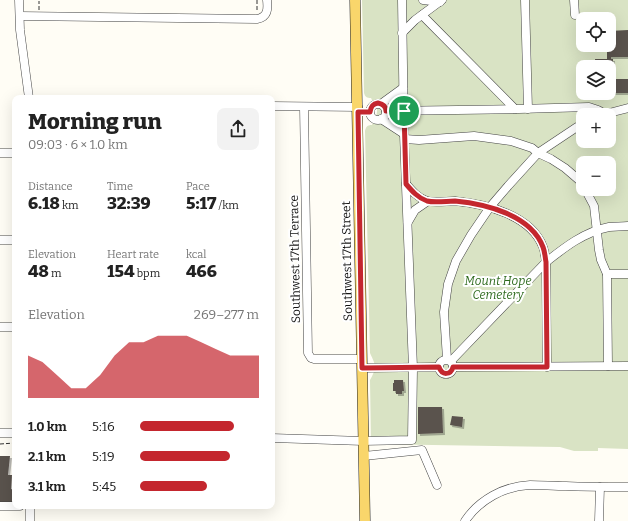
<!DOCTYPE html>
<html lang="en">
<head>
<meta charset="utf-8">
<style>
  :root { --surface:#fff; --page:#f2f2f2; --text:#222; --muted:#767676; --accent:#c4262e }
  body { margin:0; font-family:Bitter,serif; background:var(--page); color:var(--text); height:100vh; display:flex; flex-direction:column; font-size:15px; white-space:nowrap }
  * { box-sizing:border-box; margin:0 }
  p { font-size:13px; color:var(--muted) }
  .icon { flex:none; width:22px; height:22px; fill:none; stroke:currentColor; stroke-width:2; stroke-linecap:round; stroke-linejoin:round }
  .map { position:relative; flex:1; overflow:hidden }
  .panel { position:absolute; left:12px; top:95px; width:263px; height:414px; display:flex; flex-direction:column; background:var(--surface); border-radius:8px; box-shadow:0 4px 16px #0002 }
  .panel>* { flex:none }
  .tools { position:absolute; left:576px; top:12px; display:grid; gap:8px }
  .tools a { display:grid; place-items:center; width:40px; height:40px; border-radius:8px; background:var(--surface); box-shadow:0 4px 16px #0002; font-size:20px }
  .pin { position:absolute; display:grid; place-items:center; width:34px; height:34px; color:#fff; margin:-17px; border:2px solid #fff; border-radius:50%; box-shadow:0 1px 4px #0007 }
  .round { display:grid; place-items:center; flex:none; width:42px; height:42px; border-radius:8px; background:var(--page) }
  .summary { display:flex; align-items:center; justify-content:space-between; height:68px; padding:0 16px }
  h1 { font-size:22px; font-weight:800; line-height:30px }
  .metrics { display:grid; grid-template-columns:repeat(3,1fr); gap:6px; height:68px; padding:4px 16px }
  .metrics div { display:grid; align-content:center }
  .metrics b { font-size:17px; font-weight:800 }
  .metrics small { font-size:11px; font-weight:400 }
  .metrics p { font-size:11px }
  .chart { height:112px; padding:8px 16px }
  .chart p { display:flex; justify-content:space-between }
  .chart svg { width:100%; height:72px; margin-top:4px; fill:var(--accent); opacity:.7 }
  ul { padding:0 16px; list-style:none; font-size:13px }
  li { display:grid; grid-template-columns:64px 48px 1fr; align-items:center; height:30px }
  li i { height:10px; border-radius:5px; background:var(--accent) }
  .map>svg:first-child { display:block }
</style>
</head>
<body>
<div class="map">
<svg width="628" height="521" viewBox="0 0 628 521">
  <defs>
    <filter id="shadow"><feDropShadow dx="2" dy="2" stdDeviation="0" flood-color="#0004"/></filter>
  </defs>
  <rect width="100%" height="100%" fill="#fffdf5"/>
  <path fill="#d9e3c4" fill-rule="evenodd" d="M 362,0 L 628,0 L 628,449 L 598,448 L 598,451 L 574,451 L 560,447 L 371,444 L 370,380 C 377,367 376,366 370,353 L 365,131 C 366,127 367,125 372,125 C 374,120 378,114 377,108 C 376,105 372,101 371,98 C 367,98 365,97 364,93 ZM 583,19 L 609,19 L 609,45 L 583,45 ZM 583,67 L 609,67 L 609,93 L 583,93 ZM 583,115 L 609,115 L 609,141 L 583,141 ZM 583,163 L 609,163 L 609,189 L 583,189 Z"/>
  <g fill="#5a524d" filter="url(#shadow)">
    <path d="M 628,30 L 628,57 L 611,57 L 611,59 L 613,59 L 613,79 L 628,79 L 628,93 L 609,93 L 609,67 L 596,67 L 595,59 L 607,59 L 607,45 L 609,45 L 609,31 Z"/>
    <path d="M 394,380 L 403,380 L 404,391 L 402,391 L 402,394 L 396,394 L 396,391 L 393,391 L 393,383 L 394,383 Z"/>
    <path d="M 418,407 L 442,407 L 443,433 L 418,434 Z"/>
    <path d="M 452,416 L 463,417 L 462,427 L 450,425 Z"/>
    <path d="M 0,456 L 10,456 L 8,475 L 12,475 L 11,489 L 14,490 L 14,503 L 0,502 Z"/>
  </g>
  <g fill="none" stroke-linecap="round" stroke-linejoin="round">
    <g stroke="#444" stroke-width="9">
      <g id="minor">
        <path d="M 19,0 L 20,30 L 29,98"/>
        <path d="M 423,0 L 440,2"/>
        <path d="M 525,0 L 528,109"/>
        <path d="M 574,0 L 575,15"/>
        <path d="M 422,15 L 515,109"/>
        <path d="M 20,16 L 257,19 C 268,17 268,9 267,0"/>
        <path d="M 402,33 L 415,20 L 442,0"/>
        <circle cx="378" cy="112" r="8"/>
        <path d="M 381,104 L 403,88"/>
        <path d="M 272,106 L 358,107"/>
        <path d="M 304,107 L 308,353 L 311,358 L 314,359 L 362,359"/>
        <path d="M 386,111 L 519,109 L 589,107 L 598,110 L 605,114"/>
        <path d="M 603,115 L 609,113 L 628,108"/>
        <path d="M 381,119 L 404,134"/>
        <path d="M 405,139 L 419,140 L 474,136 L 511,141 L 532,148 L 538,153 L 551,159 L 565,168 L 579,180 L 583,186"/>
        <path d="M 0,153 L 15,153"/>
        <path d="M 406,184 C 412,191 418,198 427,201 C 435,203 447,201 455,201 C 486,204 531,215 543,247 C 545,252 545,257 546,262 L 547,367"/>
        <path d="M 585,189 L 594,206 L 599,250 L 601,260 L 607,274 L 608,366"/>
        <path d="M 408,222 L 415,210 L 428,201"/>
        <path d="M 0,240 L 15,240"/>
        <path d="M 607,274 L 628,274"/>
        <path d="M 0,327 L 15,327"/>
        <path d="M 447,359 L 444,312 L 448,284 L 456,261 L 471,235 L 490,207 L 508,186 L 538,153 L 577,127 L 583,124"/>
        <circle cx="446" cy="367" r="7"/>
        <path d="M 451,361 L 546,262 C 565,247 584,232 609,227 C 615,226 622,227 628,226"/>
        <path d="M 453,367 L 628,366"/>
        <path d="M 362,368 L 439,367"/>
        <path d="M 0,433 L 15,433"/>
        <path d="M 272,438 L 363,441 L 412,440 L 413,368 L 404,134 L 402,0"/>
        <path d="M 364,456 L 422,450 L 437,485"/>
        <path d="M 0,506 L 20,506"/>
        <path d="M 30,506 L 30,521"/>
        <path d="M 465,521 C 479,500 504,486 530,485 C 542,485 554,486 566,486 C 587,487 607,487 628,487"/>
        <path d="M 599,521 L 600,487"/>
      </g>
    </g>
    <g stroke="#222" stroke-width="11">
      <path id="major" d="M 355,0 L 365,521"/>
    </g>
    <g stroke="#333" stroke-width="1" stroke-dasharray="4 2" stroke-linecap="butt">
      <path d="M 257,0 L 257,11"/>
      <path d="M 39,10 L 39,1"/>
      <path d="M 0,444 L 15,443"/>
    </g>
    <use href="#minor" stroke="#fff" stroke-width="8"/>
    <use href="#major" stroke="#f9d66b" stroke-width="10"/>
  </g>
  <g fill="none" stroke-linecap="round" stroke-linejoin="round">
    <g stroke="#fff" stroke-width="8">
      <path id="route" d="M 378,103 C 383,104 386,107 386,111 L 404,111 L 406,184 C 412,191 418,198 427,201 C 435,203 447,201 455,201 C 486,204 531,215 543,247 C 545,252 545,257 546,262 L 547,367 L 453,367 C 451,375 442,376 439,367 L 362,368 L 358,112 L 370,112 C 371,106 373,104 378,103 Z"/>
    </g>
    <use href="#route" stroke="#c4262e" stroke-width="5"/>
  </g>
  <g text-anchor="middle" stroke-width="4" stroke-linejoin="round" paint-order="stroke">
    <g font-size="12" fill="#111" stroke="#fff">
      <text transform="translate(295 259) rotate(-91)" y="4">Southwest 17th Terrace</text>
      <text transform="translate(347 261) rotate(-91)" y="4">Southwest 17th Street</text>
    </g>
    <g font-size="12" font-style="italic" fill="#2f6b1f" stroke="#fff">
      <text x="498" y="285">Mount Hope<tspan x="498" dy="14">Cemetery</tspan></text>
    </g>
  </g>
</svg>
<div class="tools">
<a><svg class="icon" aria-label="locate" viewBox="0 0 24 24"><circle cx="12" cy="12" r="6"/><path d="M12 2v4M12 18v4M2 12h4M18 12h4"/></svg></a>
<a><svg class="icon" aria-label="layers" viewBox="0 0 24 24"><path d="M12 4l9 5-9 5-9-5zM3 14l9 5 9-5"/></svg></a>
<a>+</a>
<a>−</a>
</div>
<div class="pin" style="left:404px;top:111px;background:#1e9e55"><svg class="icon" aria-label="arrive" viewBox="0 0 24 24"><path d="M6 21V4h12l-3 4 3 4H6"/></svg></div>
<section class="panel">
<div class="summary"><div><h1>Morning run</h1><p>09:03 · 6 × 1.0 km</p></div><a class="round"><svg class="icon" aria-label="share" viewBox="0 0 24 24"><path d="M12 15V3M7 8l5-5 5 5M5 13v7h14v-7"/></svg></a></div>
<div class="metrics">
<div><p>Distance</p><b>6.18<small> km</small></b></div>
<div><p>Time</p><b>32:39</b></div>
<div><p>Pace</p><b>5:17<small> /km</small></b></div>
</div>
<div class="metrics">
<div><p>Elevation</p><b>48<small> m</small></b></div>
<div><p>Heart rate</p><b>154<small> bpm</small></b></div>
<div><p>kcal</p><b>466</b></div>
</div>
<div class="chart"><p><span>Elevation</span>269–277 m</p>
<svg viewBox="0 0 160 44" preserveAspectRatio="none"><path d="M0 44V18L10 22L20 30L30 38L40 38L50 30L60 18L70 10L80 10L90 6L100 6L110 6L120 10L130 14L140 18L150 18L160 18V44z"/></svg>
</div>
<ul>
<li><b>1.0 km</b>5:16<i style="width:79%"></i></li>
<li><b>2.1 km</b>5:19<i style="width:76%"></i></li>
<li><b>3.1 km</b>5:45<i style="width:56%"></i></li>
</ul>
</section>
</div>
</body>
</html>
